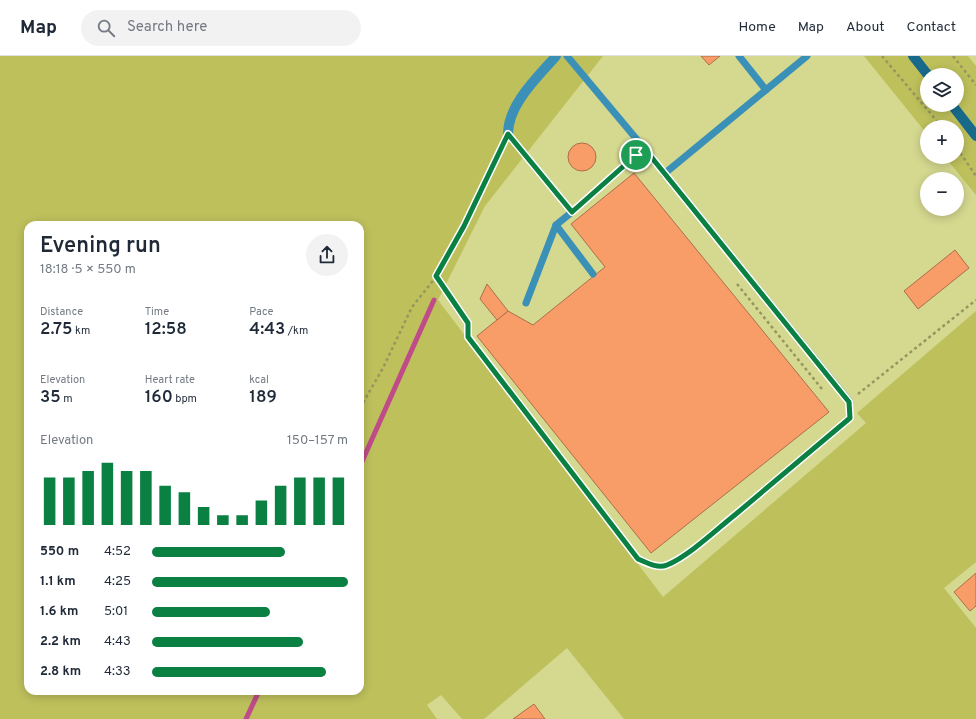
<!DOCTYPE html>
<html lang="en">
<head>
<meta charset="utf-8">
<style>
  :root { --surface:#fff; --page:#f2f2f3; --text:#1f2937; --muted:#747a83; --line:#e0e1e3; --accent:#0b8043 }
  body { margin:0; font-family:Overpass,sans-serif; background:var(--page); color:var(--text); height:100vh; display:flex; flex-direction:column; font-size:15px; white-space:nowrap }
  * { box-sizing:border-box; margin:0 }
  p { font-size:13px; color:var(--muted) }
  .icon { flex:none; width:22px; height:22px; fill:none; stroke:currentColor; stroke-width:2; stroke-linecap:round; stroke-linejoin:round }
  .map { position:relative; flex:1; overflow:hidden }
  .details { position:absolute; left:24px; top:165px; width:340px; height:474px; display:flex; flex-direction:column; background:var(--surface); border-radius:12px; box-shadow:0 2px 10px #0003 }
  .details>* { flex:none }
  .buttons { position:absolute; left:920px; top:12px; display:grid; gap:8px }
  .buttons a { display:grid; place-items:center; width:44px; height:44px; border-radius:50%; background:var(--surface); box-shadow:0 2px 10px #0003; font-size:20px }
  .pin { position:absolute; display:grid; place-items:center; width:34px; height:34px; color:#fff; margin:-17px; border:2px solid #fff; border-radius:50%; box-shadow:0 1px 4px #0007 }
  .round { display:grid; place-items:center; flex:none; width:42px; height:42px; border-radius:21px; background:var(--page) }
  .summary { display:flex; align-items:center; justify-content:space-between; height:68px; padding:0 16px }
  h1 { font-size:22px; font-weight:600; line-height:30px }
  .stats { display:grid; grid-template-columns:repeat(3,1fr); gap:6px; height:68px; padding:4px 16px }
  .stats div { display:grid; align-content:center }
  .stats b { font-size:17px; font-weight:600 }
  .stats small { font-size:11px; font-weight:400 }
  .stats p { font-size:11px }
  .chart { height:112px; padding:8px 16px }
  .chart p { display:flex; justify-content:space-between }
  .chart svg { width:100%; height:72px; margin-top:4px; stroke:var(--accent); stroke-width:6 }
  ul { padding:0 16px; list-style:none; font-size:13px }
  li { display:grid; grid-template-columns:64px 48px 1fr; align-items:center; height:30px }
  li i { height:10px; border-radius:5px; background:var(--accent) }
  header { display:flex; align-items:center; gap:24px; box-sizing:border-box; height:56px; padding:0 20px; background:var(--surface); border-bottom:1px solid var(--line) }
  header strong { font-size:19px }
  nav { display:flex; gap:22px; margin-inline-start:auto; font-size:14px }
  .search { width:280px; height:36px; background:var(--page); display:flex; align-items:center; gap:10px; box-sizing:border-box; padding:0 14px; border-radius:22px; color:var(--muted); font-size:15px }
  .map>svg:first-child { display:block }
</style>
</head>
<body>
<header>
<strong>Map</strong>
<div class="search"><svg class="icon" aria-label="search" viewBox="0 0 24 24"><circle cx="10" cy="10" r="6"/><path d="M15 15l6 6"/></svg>Search here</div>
<nav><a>Home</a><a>Map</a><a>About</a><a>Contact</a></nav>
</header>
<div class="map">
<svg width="976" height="663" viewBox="0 0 976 663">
  <rect width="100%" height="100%" fill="#d5d88f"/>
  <g fill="#bec05c" fill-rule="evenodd">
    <path d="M 0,0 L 603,0 L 485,150 L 438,244 L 663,541 L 866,367 L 857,357 L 976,255 L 976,506 L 944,532 L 976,572 L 976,663 L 624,663 L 567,592 L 484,663 L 462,663 L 441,639 L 427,649 L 437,663 L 0,663 ZM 28,169 L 360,169 L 360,635 L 28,635 Z"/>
    <path d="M 864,0 L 968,0 L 976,10 L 976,139 L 945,101 L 957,101 L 957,71 L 927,71 L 927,78 ZM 927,19 L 957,19 L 957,49 L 927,49 Z"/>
  </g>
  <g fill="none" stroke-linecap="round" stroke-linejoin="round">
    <g stroke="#bf4c89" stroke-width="5">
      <path d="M 360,410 L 434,244"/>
      <path d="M 246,663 L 259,635"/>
    </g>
  </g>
  <g fill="#f89d68" stroke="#ad6e4a">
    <path d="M 701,0 L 720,0 L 709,9 Z"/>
    <circle cx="582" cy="101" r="14"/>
    <path d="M 634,117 L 829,356 L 651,497 L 477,280 L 508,255 L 533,269 L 605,211 L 571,168 Z"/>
    <path d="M 955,194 L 969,212 L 918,253 L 904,235 Z"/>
    <path d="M 487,228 L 508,255 L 497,264 L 480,243 Z"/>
    <path d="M 976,517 L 976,550 L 970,555 L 954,536 Z"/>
    <path d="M 534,648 L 545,663 L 513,663 Z"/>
  </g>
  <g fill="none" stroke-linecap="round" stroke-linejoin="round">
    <g stroke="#95975e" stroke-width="2.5" stroke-dasharray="3 3" stroke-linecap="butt">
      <path d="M 882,0 L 942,71"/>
      <path d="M 953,0 L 976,29"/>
      <path d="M 957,92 L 976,120"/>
      <path d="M 436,221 L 468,267 L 468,281 L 638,503 C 647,507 658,513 667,509 C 689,500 718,473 736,458 C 774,426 812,394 850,362 L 849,356"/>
      <path d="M 737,228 L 822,333"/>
      <path d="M 858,338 L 976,244"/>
      <path d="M 360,352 L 383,312 L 412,251 L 436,221 L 464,170 L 503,89"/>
    </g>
    <g stroke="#3a90b6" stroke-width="7">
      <path d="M 567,0 L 644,92 L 849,345"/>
      <path d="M 739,0 L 766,34"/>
      <path d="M 508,78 L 572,156"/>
      <path d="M 664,118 L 807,0"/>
      <path d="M 593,218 L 556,169 L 572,156 L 644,92"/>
      <path d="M 526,247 L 556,169"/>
    </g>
    <path stroke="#3a90b6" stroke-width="10" d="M 508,78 C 508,48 538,21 556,0"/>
    <g stroke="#186a8b" stroke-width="10">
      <path d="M 913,0 L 928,19"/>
      <path d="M 952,49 L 976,80"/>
    </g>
  </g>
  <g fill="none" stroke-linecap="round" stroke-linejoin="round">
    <g stroke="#fff" stroke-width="8">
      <path id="route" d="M 508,78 L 572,156 L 644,92 L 849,346 L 850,362 C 812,394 774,426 736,458 C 717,473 689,500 667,509 C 658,513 647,507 638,503 L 468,281 L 468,267 L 436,220 L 464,170 Z"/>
    </g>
    <use href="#route" stroke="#0b8043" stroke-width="5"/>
  </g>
</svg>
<div class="buttons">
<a><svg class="icon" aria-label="layers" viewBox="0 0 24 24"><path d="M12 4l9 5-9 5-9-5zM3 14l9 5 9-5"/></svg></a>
<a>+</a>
<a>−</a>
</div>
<div class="pin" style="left:636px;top:99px;background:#1e9e55"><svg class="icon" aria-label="arrive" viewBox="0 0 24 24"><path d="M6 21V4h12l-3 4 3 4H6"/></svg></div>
<section class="details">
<div class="summary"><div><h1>Evening run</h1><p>18:18 · 5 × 550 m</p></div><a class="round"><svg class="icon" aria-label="share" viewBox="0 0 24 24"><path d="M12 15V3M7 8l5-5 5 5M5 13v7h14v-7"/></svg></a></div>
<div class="stats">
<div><p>Distance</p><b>2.75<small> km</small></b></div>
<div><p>Time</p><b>12:58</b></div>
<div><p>Pace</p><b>4:43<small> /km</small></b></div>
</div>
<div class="stats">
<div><p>Elevation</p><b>35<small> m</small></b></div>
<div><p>Heart rate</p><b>160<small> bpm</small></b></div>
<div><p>kcal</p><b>189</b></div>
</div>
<div class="chart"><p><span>Elevation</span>150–157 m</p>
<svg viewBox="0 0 160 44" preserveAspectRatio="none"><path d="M5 44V15M15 44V15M25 44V11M35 44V6M45 44V11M55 44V11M65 44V20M75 44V24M85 44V33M95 44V38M105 44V38M115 44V29M125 44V20M135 44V15M145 44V15M155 44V15"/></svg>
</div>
<ul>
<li><b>550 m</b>4:52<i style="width:68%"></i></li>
<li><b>1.1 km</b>4:25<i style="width:100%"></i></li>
<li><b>1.6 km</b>5:01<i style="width:60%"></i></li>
<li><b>2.2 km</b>4:43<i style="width:77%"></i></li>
<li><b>2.8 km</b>4:33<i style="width:89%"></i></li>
</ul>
</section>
</div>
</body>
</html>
